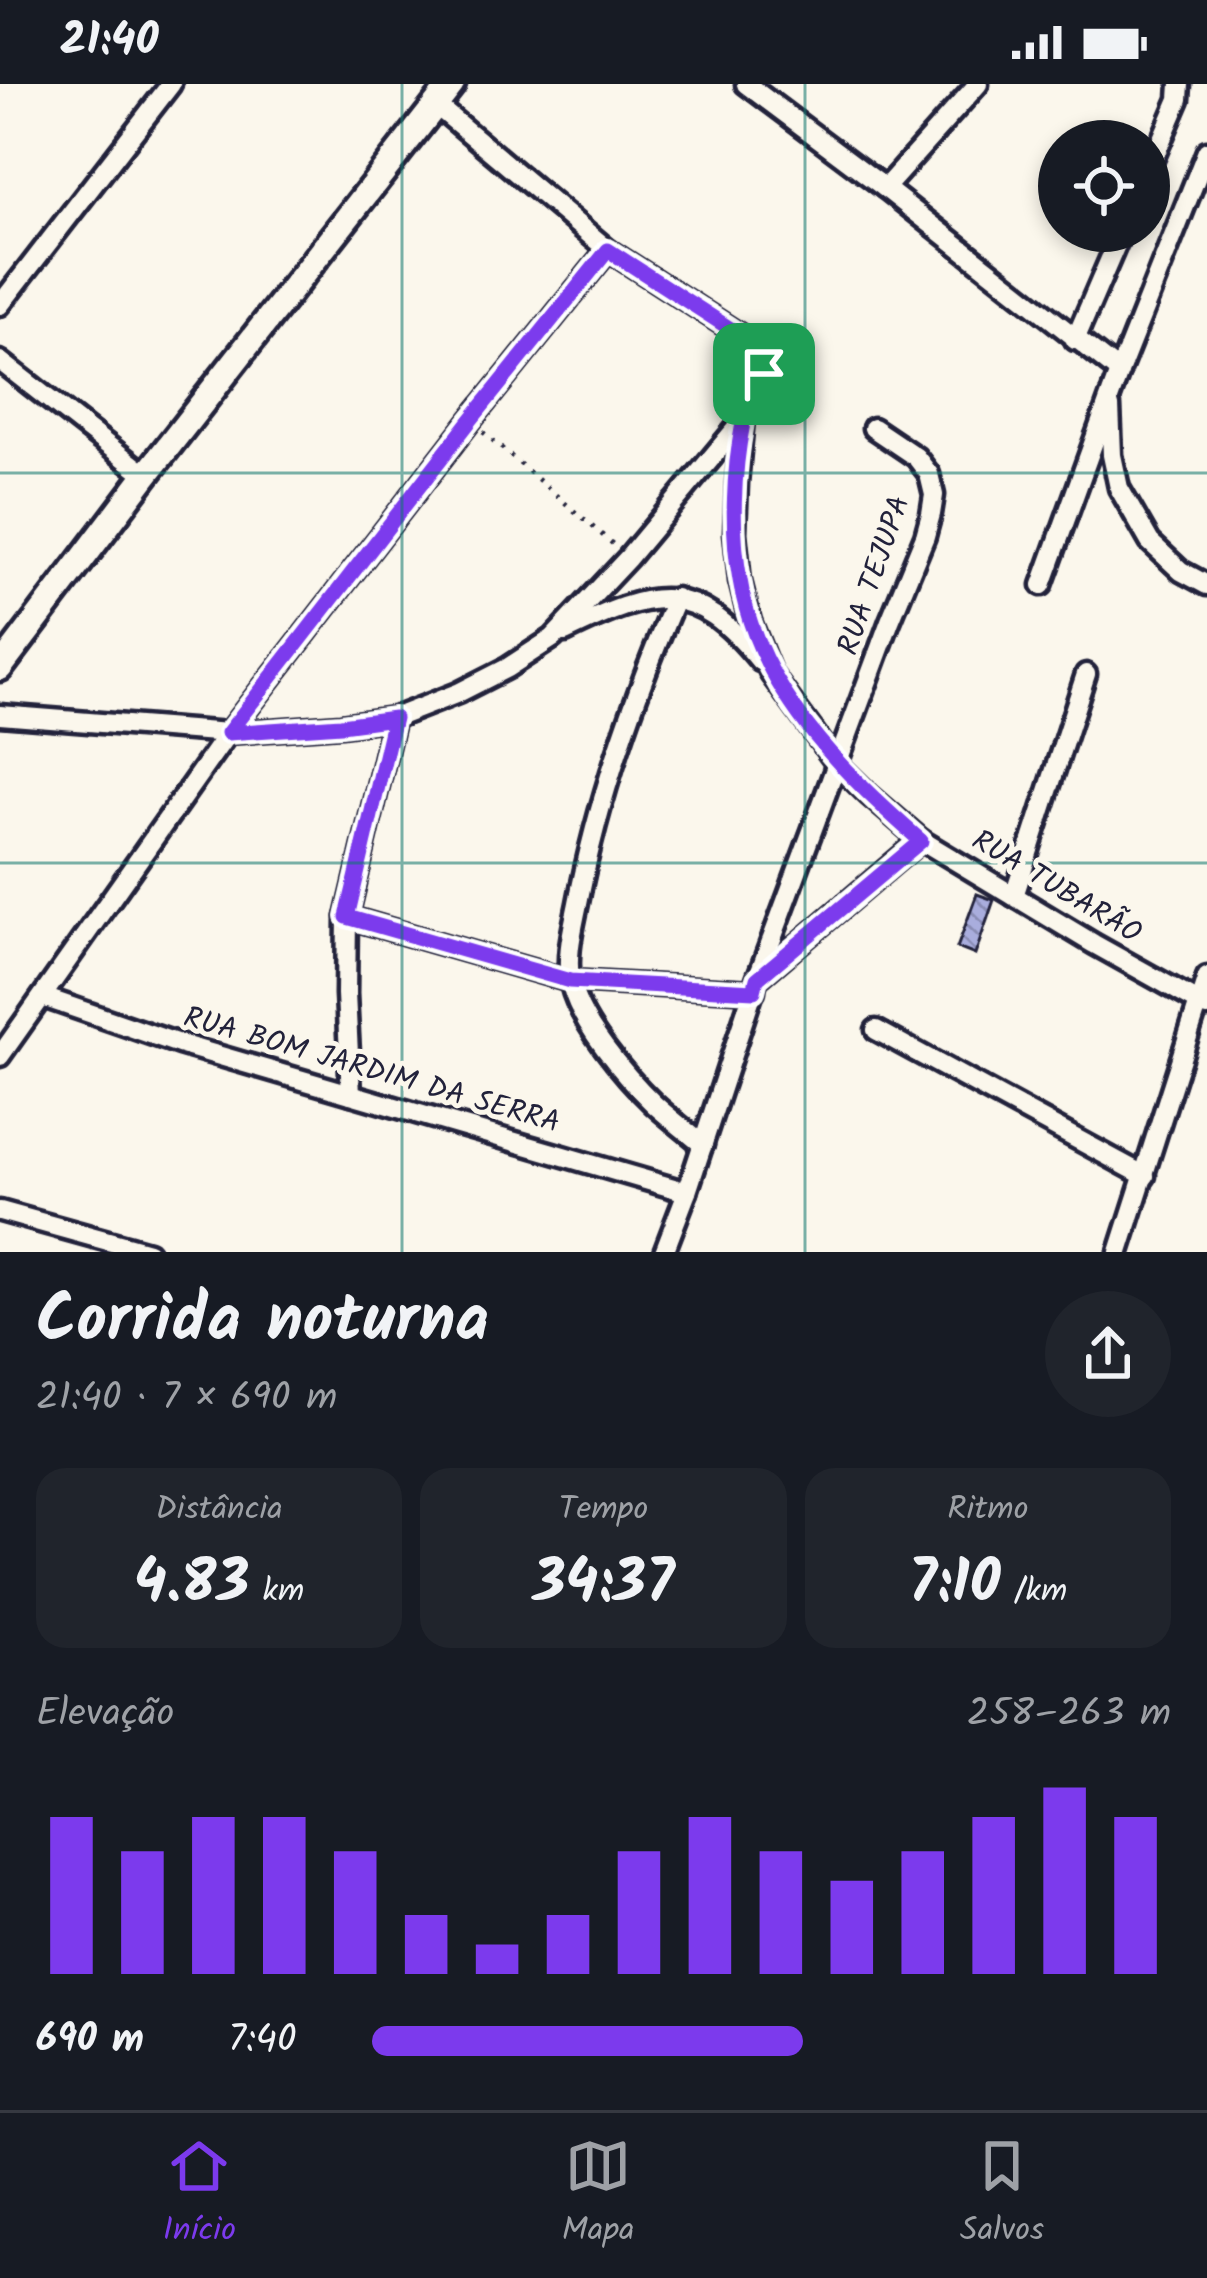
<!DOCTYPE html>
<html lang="pt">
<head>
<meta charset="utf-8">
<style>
  :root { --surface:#171b24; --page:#20242c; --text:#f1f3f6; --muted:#9ea1a6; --line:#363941; --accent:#7c3aed }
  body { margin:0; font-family:Kalam,sans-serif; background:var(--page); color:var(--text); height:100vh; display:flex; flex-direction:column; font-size:45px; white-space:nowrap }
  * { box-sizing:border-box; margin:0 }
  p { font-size:39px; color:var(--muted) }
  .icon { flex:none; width:66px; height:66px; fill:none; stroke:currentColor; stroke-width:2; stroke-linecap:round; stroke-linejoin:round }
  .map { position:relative; height:1168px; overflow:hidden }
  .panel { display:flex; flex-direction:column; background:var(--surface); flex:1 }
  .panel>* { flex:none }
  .fabs { position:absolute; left:1038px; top:36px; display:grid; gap:24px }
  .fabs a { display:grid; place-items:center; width:132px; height:132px; border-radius:50%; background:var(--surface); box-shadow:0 6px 18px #0003; font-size:60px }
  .pin { position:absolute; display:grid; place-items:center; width:102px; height:102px; color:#fff; margin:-51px; border-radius:24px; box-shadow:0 6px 18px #0006 }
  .round { display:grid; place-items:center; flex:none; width:126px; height:126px; border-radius:63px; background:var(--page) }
  .summary { display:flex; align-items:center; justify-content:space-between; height:204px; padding:0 36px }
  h1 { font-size:66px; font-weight:600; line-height:90px }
  .figures { display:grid; grid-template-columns:repeat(3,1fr); gap:18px; height:204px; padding:12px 36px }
  .figures div { display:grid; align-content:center; border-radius:30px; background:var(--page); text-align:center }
  .figures b { font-size:60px; font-weight:600 }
  .figures small { font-size:33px; font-weight:400 }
  .figures p { font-size:33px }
  .chart { height:336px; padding:24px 36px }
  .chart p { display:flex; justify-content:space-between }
  .chart svg { width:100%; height:216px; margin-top:12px; stroke:var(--accent); stroke-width:6 }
  ul { padding:0 36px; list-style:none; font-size:39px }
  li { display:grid; grid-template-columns:192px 144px 1fr; align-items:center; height:90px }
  li i { height:30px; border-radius:15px; background:var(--accent) }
  .status { display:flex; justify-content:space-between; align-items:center; height:84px; padding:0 60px; background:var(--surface); direction:ltr }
  .status svg { height:33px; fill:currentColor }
  .menu { display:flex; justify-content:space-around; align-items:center; height:168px; border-top:3px solid var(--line); background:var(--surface); font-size:33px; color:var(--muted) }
  .menu a { display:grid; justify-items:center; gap:6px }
  .menu .active { color:var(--accent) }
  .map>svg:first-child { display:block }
</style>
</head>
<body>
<div class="status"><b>21:40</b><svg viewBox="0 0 49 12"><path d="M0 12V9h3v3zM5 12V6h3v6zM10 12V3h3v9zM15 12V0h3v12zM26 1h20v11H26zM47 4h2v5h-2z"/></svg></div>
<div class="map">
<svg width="1207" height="1168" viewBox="0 0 1207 1168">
  <defs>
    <pattern id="building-back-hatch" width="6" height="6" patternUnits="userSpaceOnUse" patternTransform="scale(3)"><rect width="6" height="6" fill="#a9addd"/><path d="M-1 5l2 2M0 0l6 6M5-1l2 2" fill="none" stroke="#898cb4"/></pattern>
  </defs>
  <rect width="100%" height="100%" fill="#fbf7ec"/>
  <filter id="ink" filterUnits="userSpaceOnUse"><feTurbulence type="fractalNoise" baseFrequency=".00833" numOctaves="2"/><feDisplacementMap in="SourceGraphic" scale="24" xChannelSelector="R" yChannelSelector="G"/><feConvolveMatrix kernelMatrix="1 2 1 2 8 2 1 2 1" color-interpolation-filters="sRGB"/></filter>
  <g filter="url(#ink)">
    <path fill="url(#building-back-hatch)" stroke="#22223b" stroke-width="3" d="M 977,810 L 994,816 L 975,871 L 957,864 Z"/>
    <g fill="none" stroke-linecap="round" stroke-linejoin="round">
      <g stroke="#22223b" stroke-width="27">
        <g id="minor">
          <path d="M 746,0 L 885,104 L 1119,288"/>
          <path d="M 1149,85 L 1179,15 L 1180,0"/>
          <path d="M 885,104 L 978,0"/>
          <path d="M 0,221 L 171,0"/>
          <path d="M 1075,256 L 1122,147"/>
          <path d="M 0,277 L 146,391"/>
          <path d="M 1110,322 L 1112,371 L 1119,404 L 1150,458 L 1181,487 L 1207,501"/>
          <path d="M 743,336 L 737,399 L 735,449 L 740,497 L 750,537 L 771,590 L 837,680 L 869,711 L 921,756 L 1094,860 L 1207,923"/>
          <path d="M 1042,501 L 1119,288 L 1207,67"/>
          <path d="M 676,514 C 634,612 598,714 578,819 C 573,844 565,874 571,900 C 580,939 625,992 654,1020 C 669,1034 687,1047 703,1061"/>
          <path d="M 565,548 C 655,504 693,495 760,577"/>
          <path d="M 0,631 L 228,649 L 341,641 L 394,634 L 458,609 L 507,584 L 553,554 L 628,474 L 743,336 L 764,289 L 764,276 L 757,262 L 608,166 L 436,21"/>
          <path d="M 1014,812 L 1086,590"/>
          <path d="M 347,833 L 570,897 L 754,907"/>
          <path d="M 761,892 L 921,756"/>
          <path d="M 43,913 L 179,960 L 687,1108"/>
          <path d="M 876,946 L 1145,1092"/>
          <path d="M 0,972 L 228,649 L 470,337 L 608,166"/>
          <path d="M 351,1010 L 346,910 L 347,833 L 394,634"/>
          <path d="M 0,1127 L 148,1168"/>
          <path d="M 664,1168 L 687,1108 L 757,895 L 890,537 L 925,452 L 931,430 L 934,411 L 929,390 L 916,373 L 873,344"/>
          <path d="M 1119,1168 L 1207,893"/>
        </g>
      </g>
      <g stroke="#22223b" stroke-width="33">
        <path id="tertiary" d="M 0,584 L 146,391 L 452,0"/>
      </g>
      <path stroke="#22223b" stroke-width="4.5" stroke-dasharray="3 9" stroke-linecap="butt" d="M 483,348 L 615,462"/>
      <use href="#minor" stroke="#fbf7ec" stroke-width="18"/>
      <use href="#tertiary" stroke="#fbf7ec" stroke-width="24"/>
    </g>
  </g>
  <g fill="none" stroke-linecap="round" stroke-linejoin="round" filter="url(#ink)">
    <g stroke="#fff" stroke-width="24">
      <path id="route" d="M 608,166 L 757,262 C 777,287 748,314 743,339 C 733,389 731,447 740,496 C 758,606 841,687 921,757 L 757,895 L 754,907 L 570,897 L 347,833 L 394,634 L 341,641 L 228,649 L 470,337 Z"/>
    </g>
    <use href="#route" stroke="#7c3aed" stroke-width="15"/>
  </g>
  <path fill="none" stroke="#0f766e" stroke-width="3" stroke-opacity="0.55" d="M 402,0 L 402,1168M 805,0 L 805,1168M 0,389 L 1207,389M 0,779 L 1207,779"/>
  <g text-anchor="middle" stroke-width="10" stroke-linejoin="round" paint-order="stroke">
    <g font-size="30" fill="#22223b" stroke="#fbf7ec">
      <text transform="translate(873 491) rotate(-71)" y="10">RUA TEJUPA</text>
      <text transform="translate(1057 802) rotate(31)" y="10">RUA TUBARÃO</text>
      <text transform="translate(372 985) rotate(16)" y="10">RUA BOM JARDIM DA SERRA</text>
    </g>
  </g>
</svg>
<div class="fabs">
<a><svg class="icon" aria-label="locate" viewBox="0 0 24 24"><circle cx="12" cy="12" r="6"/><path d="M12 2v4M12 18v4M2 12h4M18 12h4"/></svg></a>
</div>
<div class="pin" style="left:764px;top:290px;background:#1e9e55"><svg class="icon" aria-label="arrive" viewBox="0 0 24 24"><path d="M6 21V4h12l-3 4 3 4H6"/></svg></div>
</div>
<section class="panel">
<div class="summary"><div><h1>Corrida noturna</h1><p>21:40 · 7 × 690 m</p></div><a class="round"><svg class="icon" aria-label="share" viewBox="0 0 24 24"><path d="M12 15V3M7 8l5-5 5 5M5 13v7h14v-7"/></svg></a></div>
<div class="figures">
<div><p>Distância</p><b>4.83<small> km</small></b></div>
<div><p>Tempo</p><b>34:37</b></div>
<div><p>Ritmo</p><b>7:10<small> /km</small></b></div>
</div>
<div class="chart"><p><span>Elevação</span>258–263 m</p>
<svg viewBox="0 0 160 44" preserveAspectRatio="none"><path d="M5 44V12M15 44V19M25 44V12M35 44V12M45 44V19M55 44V32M65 44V38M75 44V32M85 44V19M95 44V12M105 44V19M115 44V25M125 44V19M135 44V12M145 44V6M155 44V12"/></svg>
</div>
<ul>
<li><b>690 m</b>7:40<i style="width:54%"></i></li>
</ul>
</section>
<nav class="menu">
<a class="active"><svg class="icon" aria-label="home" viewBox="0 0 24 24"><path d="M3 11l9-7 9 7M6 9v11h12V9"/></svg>Início</a>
<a><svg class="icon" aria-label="map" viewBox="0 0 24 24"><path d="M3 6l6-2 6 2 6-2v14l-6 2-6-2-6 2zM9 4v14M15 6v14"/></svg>Mapa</a>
<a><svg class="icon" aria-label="saved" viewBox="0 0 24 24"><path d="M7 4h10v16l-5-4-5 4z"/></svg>Salvos</a>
</nav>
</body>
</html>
